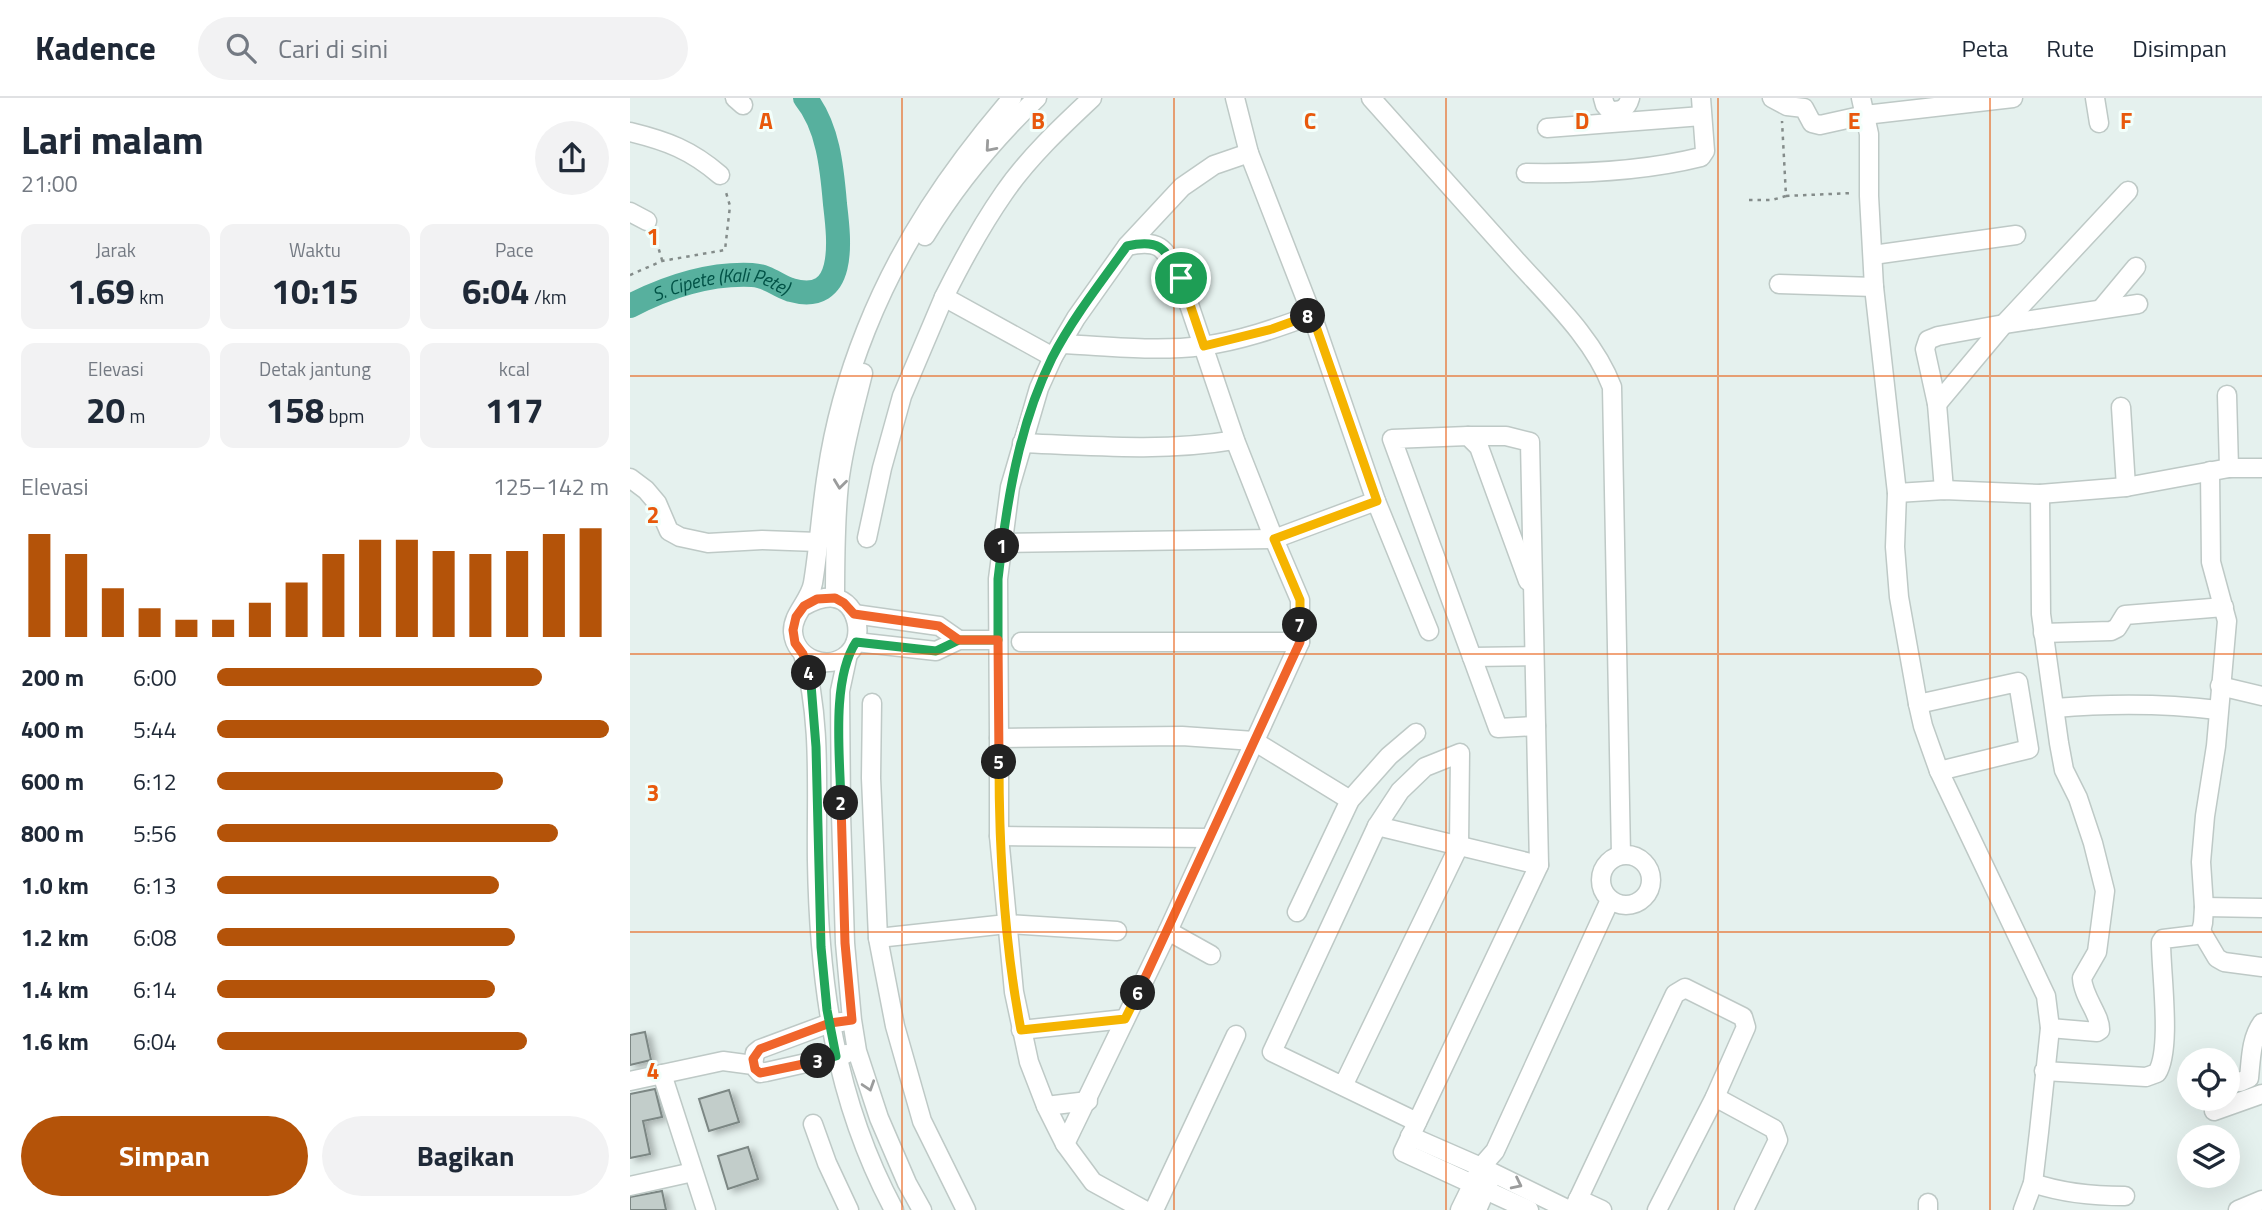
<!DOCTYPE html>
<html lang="id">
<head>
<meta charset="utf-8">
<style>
  :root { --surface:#fff; --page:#f2f2f3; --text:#1f2937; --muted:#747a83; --line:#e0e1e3; --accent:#b45309 }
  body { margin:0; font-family:"Titillium Web",sans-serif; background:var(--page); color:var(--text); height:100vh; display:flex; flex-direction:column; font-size:26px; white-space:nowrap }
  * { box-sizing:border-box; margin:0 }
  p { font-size:23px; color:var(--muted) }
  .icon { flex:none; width:38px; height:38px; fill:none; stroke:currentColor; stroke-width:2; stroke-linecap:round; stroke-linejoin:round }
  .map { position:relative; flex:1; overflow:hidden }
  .panel { display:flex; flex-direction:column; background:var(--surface); width:630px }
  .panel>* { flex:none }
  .fabs { position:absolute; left:1547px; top:950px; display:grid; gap:14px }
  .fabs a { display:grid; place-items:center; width:63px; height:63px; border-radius:50%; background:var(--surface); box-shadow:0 7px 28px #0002; font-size:35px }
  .pin { position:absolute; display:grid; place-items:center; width:60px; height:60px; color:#fff; margin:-30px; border:4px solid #fff; border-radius:50%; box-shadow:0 2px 7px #0007 }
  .km { position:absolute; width:35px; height:35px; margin:-18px; border-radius:50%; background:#222; color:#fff; font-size:19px; line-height:35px; text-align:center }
  .round { display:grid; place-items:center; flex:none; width:74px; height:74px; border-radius:37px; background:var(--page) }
  .head { display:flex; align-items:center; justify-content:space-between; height:119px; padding:0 21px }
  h1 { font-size:38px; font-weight:700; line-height:52px }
  .metrics { display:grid; grid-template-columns:repeat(3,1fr); gap:10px; height:119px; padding:7px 21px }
  .metrics div { display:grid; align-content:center; border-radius:14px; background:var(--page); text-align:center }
  .metrics b { font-size:35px; font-weight:700 }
  .metrics small { font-size:19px; font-weight:400 }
  .metrics p { font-size:19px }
  .chart { height:196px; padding:14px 21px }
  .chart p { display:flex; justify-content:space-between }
  .chart svg { width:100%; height:126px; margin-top:7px; stroke:var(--accent); stroke-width:6 }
  .action { display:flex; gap:14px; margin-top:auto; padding:14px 21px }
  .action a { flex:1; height:80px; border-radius:42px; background:var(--accent); color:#fff; font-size:28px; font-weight:700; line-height:80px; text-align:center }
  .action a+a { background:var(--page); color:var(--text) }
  ul { padding:0 21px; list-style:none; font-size:23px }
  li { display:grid; grid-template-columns:112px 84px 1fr; align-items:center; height:52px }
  li i { height:18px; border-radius:9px; background:var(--accent) }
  header { display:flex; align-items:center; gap:42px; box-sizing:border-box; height:98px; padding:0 35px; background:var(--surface); border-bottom:2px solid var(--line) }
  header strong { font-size:33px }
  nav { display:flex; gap:38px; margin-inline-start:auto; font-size:24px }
  .search { width:490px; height:63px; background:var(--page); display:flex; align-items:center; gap:18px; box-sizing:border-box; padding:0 24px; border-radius:38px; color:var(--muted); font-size:26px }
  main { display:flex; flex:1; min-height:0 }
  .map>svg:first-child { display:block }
</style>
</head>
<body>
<header>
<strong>Kadence</strong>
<div class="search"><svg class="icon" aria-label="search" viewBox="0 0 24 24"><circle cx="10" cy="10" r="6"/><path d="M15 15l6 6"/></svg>Cari di sini</div>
<nav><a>Peta</a><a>Rute</a><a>Disimpan</a></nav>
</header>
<main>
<section class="panel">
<div class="head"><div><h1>Lari malam</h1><p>21:00</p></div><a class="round"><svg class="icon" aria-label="share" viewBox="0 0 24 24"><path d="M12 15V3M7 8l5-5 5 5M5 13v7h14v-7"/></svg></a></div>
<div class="metrics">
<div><p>Jarak</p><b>1.69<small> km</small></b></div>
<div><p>Waktu</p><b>10:15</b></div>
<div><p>Pace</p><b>6:04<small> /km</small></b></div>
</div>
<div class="metrics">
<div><p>Elevasi</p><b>20<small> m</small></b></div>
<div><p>Detak jantung</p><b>158<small> bpm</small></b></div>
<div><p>kcal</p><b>117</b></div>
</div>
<div class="chart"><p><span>Elevasi</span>125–142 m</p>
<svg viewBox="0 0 160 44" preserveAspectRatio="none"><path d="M5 44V8M15 44V15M25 44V27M35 44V34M45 44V38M55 44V38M65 44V32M75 44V25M85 44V15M95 44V10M105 44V10M115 44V14M125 44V15M135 44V14M145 44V8M155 44V6"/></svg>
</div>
<ul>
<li><b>200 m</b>6:00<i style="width:83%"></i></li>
<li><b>400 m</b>5:44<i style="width:100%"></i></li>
<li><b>600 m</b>6:12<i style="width:73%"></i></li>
<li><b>800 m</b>5:56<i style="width:87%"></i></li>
<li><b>1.0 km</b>6:13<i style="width:72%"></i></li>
<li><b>1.2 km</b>6:08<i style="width:76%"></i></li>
<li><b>1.4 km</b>6:14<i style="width:71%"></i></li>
<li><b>1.6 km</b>6:04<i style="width:79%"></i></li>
</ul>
<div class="action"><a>Simpan</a><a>Bagikan</a></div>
</section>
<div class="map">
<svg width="1632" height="1112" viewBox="0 0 1632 1112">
  <defs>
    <filter id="shadow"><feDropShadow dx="5.5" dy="3" stdDeviation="3.5" flood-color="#0004"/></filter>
  </defs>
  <rect width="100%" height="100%" fill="#e5f1ee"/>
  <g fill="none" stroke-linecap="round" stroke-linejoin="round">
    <path stroke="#57b09e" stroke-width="24" id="s1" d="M 0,208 C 37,189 80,175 122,177 C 139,178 146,187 161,192 C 218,208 209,140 205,106 C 202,70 198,28 175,0"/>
  </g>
  <g fill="#c2cdca" stroke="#7c8784" stroke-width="2" filter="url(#shadow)">
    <path d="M 15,934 L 21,962 L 0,967 L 0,937 Z"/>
    <path d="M 25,991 L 32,1019 L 13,1023 L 20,1056 L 0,1060 L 0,996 Z"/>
    <path d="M 99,992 L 109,1024 L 79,1033 L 69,1001 Z"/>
    <path d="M 118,1049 L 128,1081 L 98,1091 L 88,1058 Z"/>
    <path d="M 32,1093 L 36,1112 L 0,1112 L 0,1099 Z"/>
  </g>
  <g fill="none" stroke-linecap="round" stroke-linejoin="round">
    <g stroke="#bec9c6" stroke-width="21">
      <g id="minor">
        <path d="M 105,0 L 113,7"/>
        <path d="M 605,0 L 619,55 L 682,217 L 746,403 L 799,533"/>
        <path d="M 741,0 C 789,54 837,107 885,161 C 919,199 964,241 982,289 L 991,757"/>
        <path d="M 973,0 L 975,7 L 980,13 C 992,13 997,11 1000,0"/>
        <path d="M 1142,0 L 1157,8 L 1174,10 L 1182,25 L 1190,27 L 1235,17 L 1383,0"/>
        <path d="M 1231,0 L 1239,36 L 1239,98 L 1244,189 L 1267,395 L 1265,449 L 1269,499 L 1288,606 L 1293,628 L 1309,673 L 1416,898 L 1420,930 L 1409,1034 L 1403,1085 L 1393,1112"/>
        <path d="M 1465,0 L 1469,25"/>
        <path d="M 917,30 L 1072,18"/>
        <path d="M 0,34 C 37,43 61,52 90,77"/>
        <path d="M 619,55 L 584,67 L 552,89 L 497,148 L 446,220 L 423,259 L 409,290 L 380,389 L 368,481 L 369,640 L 552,638 L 624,643 L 720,702"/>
        <path d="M 896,75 C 954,76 1015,73 1071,59 L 1075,53 L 1071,0"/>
        <path d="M 0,114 L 17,123"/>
        <path d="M 295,138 C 326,87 364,41 407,0"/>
        <path d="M 1243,157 L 1386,137"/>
        <path d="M 1149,186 L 1244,189"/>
        <path d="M 1471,211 L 1506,169"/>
        <path d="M 431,246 C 478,248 526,254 572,248 C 610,243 647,230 682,217"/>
        <path d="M 423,259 L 314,199 C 332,163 351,128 374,95 C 398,60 431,29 462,0"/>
        <path d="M 1597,297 L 1599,370"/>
        <path d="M 1307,306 L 1374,226 L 1498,93"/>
        <path d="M 1491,309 L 1496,389"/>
        <path d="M 838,338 L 876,338 L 900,344 L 909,767 L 773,1054 L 899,1112"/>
        <path d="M 392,345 C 462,348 535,354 605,342"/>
        <path d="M 0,380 L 16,392 L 27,405 L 39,433 L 50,439 L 78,445 L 132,442 L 188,444"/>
        <path d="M 1314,392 L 1307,306 L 1295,251 L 1298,242 L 1308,238 L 1374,226 L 1508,206"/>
        <path d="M 1267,395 L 1314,392 L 1410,396 L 1496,389 L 1599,370 L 1632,370"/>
        <path d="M 1410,396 L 1411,516 L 1429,645 L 1434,672 L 1448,700 L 1463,745 L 1475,793 L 1467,854 L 1452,880 C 1453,899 1471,918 1470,932 L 1467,934 L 1420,930"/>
        <path d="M 237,440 L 252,370 L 272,298 L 314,199"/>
        <path d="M 373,445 L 644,441 L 605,342 L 550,180 C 535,152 532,140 497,148"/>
        <path d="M 898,483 L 849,349 L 838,338 L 762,341 L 868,630 L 906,628"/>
        <path d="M 205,500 C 205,462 205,424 209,386 C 213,349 224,312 233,275"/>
        <path d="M 174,508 C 183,503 194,498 205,500 C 228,505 235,540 218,556 C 198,574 165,561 163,534 C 162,516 180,503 183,485 C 189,449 191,412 197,375 C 204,327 218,277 236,232 C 271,144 321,71 382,0"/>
        <path d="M 224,516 L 309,528 L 329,542"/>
        <path d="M 1413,535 L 1481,533 L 1487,530 L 1495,517 L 1594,509"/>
        <path d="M 226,544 L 306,553 L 329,542 L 368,542"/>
        <path d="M 391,544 L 670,544"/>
        <path d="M 173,556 C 192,622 186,694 187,763 C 189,886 205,1002 264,1112"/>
        <path d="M 218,556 L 210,593 L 211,716 L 215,845 L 222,922 L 227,953 L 249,1020 L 277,1085 L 292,1112"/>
        <path d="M 842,559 L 904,558"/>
        <path d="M 1590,588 L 1632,598"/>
        <path d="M 242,605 L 241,680 L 248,840 L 265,928 L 292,1023 L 336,1112"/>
        <path d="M 1288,606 L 1388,584 L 1399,651 L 1309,673"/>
        <path d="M 1425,610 C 1482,605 1531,605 1588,612"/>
        <path d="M 369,640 L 369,738 L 384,894 L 399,964 L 416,1008 L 435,1046 L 538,833 L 670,544 L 670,502 L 644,441 L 746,403"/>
        <path d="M 747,728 L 909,767"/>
        <path d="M 369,738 L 580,740"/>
        <circle cx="996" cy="782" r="25"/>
        <path d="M 1574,809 L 1632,810"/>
        <path d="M 667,814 L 720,702 L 759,658 L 786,635"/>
        <path d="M 538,833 L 581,857"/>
        <path d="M 1571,833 L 1587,860 L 1594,864 L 1632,869"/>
        <path d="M 248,840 L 377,826 L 487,833"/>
        <path d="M 391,932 L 495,921"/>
        <path d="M 123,967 L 125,955 L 130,951 L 200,925 L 212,924"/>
        <path d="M 1414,973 L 1516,979 L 1527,975 C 1542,951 1531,876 1531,844 L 1533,841 L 1566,837 L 1571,833 L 1573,825 L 1574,809 L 1571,764 L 1575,718 L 1586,648 L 1597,523 L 1581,464 L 1580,373"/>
        <path d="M 32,976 L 76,1112"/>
        <path d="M 1598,982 L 1610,984 L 1619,980 C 1621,961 1621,940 1632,925"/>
        <path d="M 0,983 L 93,963 L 123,967 L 130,975 L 136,974 L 216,956"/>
        <path d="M 713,988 L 829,748 L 830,655 L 795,669 L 770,693 L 747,728 L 642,954 L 787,1024"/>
        <path d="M 1085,999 L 1144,1031 L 1148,1042 L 1114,1112"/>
        <path d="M 416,1008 L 458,1003"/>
        <path d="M 1584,1013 L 1632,996"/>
        <path d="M 183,1026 L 197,1065 L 219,1112"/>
        <path d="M 780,1038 L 851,1069 L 939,1112"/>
        <path d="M 435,1046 L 463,1084 L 514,1112"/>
        <path d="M 1403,1085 C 1432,1095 1464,1098 1495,1098"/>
        <path d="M 0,1088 L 63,1074"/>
        <path d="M 948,1101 L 972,1112"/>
        <path d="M 1298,1105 L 1298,1112"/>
        <path d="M 524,1112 L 606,937"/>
        <path d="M 830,1112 L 851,1069 L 865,1053 L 980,802"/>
        <path d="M 847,1112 L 859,1084"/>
        <path d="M 943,1112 L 1045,896 L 1055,890 L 1113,919 L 1116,929 L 1085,999 L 1027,1112"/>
        <path d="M 1608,1112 L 1632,1102"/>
      </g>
    </g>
    <g stroke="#848c8a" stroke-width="2.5" stroke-dasharray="3.5 5" stroke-linecap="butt">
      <path d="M 1156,98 L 1223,95"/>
      <path d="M 1119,102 L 1142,102 L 1156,98 L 1152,23"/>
      <path d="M 24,135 L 32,162"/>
      <path d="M 0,177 L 32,163 L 95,152 L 100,108 L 95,91"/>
    </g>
    <use href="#minor" stroke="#fff" stroke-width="18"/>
  </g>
  <defs><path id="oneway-chevron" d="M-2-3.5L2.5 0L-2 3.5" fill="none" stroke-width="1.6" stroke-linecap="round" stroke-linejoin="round" transform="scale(1.75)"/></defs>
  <g stroke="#9b9c9c">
    <use href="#oneway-chevron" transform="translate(360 49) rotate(131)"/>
    <use href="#oneway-chevron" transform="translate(210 386) rotate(97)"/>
    <use href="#oneway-chevron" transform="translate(239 988) rotate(72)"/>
    <use href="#oneway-chevron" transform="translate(887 1086) rotate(26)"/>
  </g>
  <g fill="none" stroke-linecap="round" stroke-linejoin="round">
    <g stroke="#fff" stroke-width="14">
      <path id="split-1" d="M 372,448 C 380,384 393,319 422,260 C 442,221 471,184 497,148 C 532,140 535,152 551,180"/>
    </g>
    <g stroke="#fff" stroke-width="14">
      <path id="split-2" d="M 211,705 C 210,659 201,582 226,544 L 306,553 L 329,542 L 368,542 L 368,481 L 372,448"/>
    </g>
    <g stroke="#fff" stroke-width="14">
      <path id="split-3" d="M 188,963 L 130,975 L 125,971 L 123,961 L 130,951 L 200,925 L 222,922 L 215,845 L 211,705"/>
    </g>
    <g stroke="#fff" stroke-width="14">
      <path id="split-4" d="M 179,575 L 181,586 L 186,649 L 191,849 L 197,912 L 206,958 L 188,963"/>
    </g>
    <g stroke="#fff" stroke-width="14">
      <path id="split-5" d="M 179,575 L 173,556 L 165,545 L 163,532 L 166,519 L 174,508 L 187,501 L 205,500 L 214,505 L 224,516 L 309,528 L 329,542 L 368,542 L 369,664"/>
    </g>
    <g stroke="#fff" stroke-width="14">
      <path id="split-6" d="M 369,664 C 369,754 374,844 391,932 L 495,921 L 508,895"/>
    </g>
    <g stroke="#fff" stroke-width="14">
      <path id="split-7" d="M 508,895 L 670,544 L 670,527"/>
    </g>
    <g stroke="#fff" stroke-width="14">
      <path id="split-8" d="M 670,527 L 670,502 L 644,441 L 747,403 L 682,217 L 678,218"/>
    </g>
    <g stroke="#fff" stroke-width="14">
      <path id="split-9" d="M 551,180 L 574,248 L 642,231 L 678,218"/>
    </g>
    <use href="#split-1" stroke="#22a559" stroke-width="9"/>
    <use href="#split-2" stroke="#22a559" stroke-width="9"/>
    <use href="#split-3" stroke="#f0652b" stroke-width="9"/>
    <use href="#split-4" stroke="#22a559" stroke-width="9"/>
    <use href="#split-5" stroke="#f0652b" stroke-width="9"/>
    <use href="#split-6" stroke="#f5b400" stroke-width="9"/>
    <use href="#split-7" stroke="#f0652b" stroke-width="9"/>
    <use href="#split-8" stroke="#f5b400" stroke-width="9"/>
    <use href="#split-9" stroke="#f5b400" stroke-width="9"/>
  </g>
  <path fill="none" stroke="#e8590c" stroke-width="2" stroke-opacity="0.55" d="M 272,0 L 272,1112M 544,0 L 544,1112M 816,0 L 816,1112M 1088,0 L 1088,1112M 1360,0 L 1360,1112M 0,278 L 1632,278M 0,556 L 1632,556M 0,834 L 1632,834"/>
  <g text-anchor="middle" stroke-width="6" stroke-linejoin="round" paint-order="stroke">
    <g font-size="19" font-style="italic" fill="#005246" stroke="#f3fffb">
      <text dy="7" stroke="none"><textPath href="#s1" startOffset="96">S. Cipete (Kali Pete)</textPath></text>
    </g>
  </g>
  <g font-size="23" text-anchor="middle" font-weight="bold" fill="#e8590c" stroke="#f3fffb" stroke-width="6" stroke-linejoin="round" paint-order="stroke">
    <text x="136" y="31">A</text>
    <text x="408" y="31">B</text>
    <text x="680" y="31">C</text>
    <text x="952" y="31">D</text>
    <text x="1224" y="31">E</text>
    <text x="1496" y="31">F</text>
    <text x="23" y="147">1</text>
    <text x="23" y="425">2</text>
    <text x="23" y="703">3</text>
    <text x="23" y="981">4</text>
  </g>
</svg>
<div class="fabs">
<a><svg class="icon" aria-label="locate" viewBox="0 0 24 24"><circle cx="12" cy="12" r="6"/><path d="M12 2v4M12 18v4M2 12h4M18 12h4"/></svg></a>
<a><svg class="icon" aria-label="layers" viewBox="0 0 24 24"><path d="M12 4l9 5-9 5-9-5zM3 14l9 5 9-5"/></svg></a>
</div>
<div class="pin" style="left:551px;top:180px;background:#1e9e55"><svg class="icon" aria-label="arrive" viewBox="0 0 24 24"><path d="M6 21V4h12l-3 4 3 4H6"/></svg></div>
<b class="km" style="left:372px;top:448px">1</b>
<b class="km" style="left:211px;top:705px">2</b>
<b class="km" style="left:188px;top:963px">3</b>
<b class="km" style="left:179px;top:575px">4</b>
<b class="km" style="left:369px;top:664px">5</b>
<b class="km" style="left:508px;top:895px">6</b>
<b class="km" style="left:670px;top:527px">7</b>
<b class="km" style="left:678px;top:218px">8</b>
</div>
</main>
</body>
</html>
